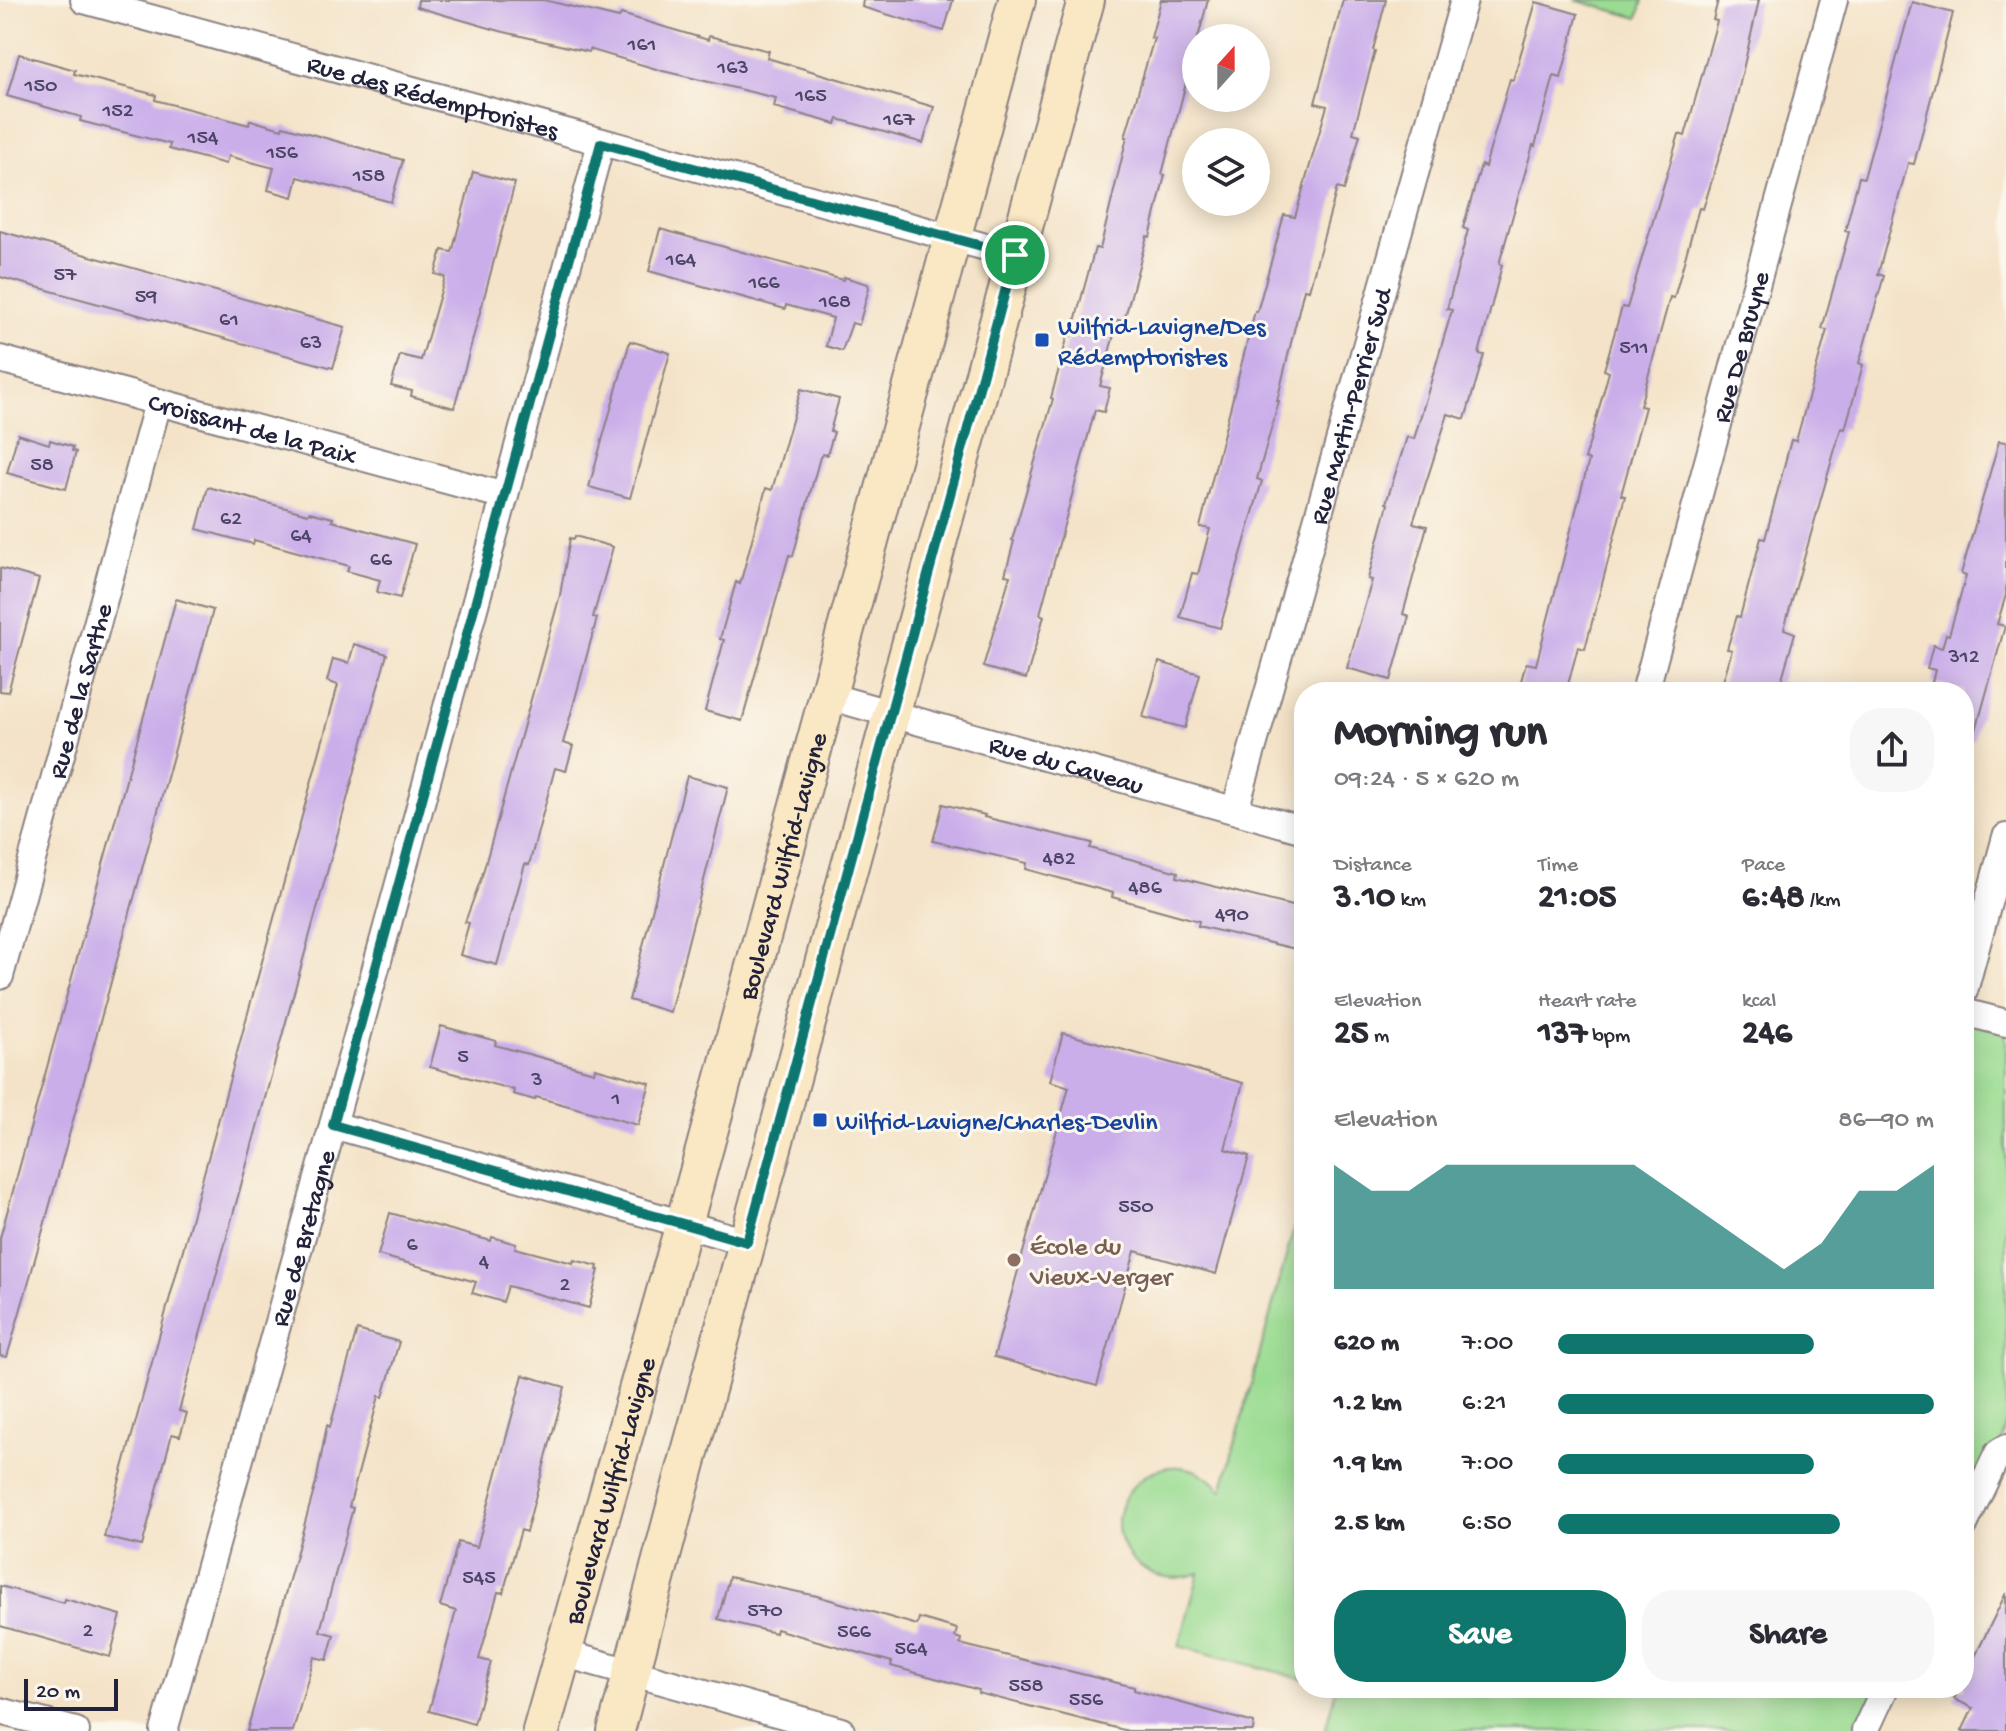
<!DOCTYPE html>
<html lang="en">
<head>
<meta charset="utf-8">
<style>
  :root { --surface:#fff; --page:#f7f7f7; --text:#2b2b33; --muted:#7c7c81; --accent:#0f766e }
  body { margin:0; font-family:"Gochi Hand",sans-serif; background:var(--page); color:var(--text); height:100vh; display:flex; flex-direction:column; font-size:30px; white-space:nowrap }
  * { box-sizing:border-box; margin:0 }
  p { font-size:26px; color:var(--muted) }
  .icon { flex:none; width:44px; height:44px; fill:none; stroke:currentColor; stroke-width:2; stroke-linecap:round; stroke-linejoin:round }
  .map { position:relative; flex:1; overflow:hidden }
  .sheet { position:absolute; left:1294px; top:682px; width:680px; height:1016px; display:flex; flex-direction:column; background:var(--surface); border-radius:32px; box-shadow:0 4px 20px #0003 }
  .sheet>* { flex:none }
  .needle { width:52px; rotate:21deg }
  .tools { position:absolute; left:1182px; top:24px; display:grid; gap:16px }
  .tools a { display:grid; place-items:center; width:88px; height:88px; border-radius:50%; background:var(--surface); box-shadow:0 4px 20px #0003; font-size:40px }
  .scale { position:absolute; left:24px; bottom:20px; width:94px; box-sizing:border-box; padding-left:8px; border:4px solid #22223b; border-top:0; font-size:22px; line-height:28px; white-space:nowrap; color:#22223b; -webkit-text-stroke:6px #fbf7ec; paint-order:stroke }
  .pin { position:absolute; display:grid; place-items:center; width:68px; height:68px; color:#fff; margin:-34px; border:4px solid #fff; border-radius:50%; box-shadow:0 2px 8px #0007 }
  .round { display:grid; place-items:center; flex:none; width:84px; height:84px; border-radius:32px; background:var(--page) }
  .headline { display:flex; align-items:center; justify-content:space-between; height:136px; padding:0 40px }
  h1 { font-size:44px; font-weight:700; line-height:60px }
  .stats { display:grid; grid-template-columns:repeat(3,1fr); gap:12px; height:136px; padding:8px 40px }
  .stats div { display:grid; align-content:center }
  .stats b { font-size:34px; font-weight:700 }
  .stats small { font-size:22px; font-weight:400 }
  .stats p { font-size:22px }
  .chart { height:224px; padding:16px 40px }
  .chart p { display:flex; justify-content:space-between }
  .chart svg { width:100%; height:144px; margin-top:8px; fill:var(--accent); opacity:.7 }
  .button { display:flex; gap:16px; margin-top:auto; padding:16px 40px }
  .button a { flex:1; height:92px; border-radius:32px; background:var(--accent); color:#fff; font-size:32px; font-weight:700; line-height:92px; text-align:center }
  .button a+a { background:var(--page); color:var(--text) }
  ul { padding:0 40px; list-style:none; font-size:26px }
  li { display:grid; grid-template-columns:128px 96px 1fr; align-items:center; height:60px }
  li i { height:20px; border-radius:10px; background:var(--accent) }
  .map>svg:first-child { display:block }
</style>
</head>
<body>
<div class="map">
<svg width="2006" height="1731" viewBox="0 0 2006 1731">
  <rect width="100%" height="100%" fill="#fbf7ec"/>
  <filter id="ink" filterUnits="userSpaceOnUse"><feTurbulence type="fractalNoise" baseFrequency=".0125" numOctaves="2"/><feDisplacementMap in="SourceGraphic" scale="16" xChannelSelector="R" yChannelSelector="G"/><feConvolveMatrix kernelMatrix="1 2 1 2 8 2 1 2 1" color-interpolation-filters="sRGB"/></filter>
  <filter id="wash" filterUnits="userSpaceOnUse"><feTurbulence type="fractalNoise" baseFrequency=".006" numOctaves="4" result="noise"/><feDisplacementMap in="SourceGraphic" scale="32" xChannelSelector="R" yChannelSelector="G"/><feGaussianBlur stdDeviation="1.8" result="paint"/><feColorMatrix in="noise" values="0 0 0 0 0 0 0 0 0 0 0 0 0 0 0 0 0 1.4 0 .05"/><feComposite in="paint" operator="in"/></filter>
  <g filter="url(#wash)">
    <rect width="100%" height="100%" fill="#f4e3c8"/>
    <g fill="#9bdc93" stroke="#5e7f67" stroke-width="2">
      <path d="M 1575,0 L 1643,0 L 1638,18 Z"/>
      <path d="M 1964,1012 L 2006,1023 L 2006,1426 L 1998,1453 L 1964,1525 Z"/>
      <path d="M 1304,1191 L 1304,1679 L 1179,1646 L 1199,1573 C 1179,1580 1158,1580 1140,1566 C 1077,1515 1164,1423 1222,1491 Z"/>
      <path d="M 1336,1688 L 1885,1688 L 1865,1731 L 1325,1731 Z"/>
    </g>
    <g id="blocks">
      <g fill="#caaeea">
        <path d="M 418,0 L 544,0 L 619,18 L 621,14 L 708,40 L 709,36 L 769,51 L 767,58 L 934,107 L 923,143 L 838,119 L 836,124 L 774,107 L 776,98 L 663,71 L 589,49 L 589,52 L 500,31 L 417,7 Z"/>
        <path d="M 863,0 L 953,0 L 944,31 L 862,7 Z"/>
        <path d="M 1161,0 L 1208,0 L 1162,174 L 1165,175 L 1150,237 L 1147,236 L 1124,321 L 1118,320 L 1100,386 L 1110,388 L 1104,412 L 1095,410 L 1040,614 L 1044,616 L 1026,679 L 983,667 L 1010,576 L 1005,575 L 1014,541 L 1012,540 L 1053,399 L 1051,398 L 1068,335 L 1071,336 L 1095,248 L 1100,249 L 1127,137 L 1125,137 L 1154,38 L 1151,38 Z"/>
        <path d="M 1343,0 L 1386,0 L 1373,50 L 1375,51 L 1353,133 L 1360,135 L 1344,190 L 1337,188 L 1309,290 L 1304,289 L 1277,401 L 1279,401 L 1257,479 L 1262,481 L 1220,628 L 1180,617 L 1192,573 L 1198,574 L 1210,529 L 1200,527 L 1255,311 L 1257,312 L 1284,215 L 1295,217 L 1327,106 L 1315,103 Z"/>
        <path d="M 1718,0 L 1759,0 L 1734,109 L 1703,209 L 1699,208 L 1674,298 L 1670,297 L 1640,406 L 1645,407 L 1621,495 L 1625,496 L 1585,649 L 1578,647 L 1566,692 L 1518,692 L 1526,663 L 1536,665 L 1589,460 L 1585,459 L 1609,372 L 1604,370 L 1622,307 L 1627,308 L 1679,134 L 1685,136 L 1717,21 L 1713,20 Z"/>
        <path d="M 1536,2 L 1578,14 L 1561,78 L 1554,76 L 1535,146 L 1533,145 L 1499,264 L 1502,265 L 1479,354 L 1484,355 L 1465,419 L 1448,414 L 1413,523 L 1427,526 L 1403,614 L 1409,616 L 1391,680 L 1347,668 L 1372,580 L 1368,579 L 1388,504 L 1386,503 L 1407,437 L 1414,439 L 1452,310 L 1447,309 L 1468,230 L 1463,228 L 1481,165 L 1485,167 L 1510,79 L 1513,80 Z"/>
        <path d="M 1912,2 L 1953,13 L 1914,164 L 1908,163 L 1878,274 L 1884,276 L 1859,363 L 1863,365 L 1845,429 L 1841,428 L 1784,629 L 1795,633 L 1778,692 L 1720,692 L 1732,650 L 1727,649 L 1737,616 L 1740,617 L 1761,538 L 1765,539 L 1791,440 L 1796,441 L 1827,330 L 1822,329 L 1849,232 L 1845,231 L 1859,177 L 1864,178 Z"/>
        <path d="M 19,54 L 75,70 L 74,74 L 156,95 L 155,100 L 249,125 L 250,120 L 282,129 L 283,126 L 403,160 L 391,202 L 298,177 L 293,197 L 268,190 L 274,168 L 228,156 L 226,164 L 169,149 L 170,144 L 80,121 L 81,117 L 7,96 Z"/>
        <path d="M 473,172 L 515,183 L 454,408 L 411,396 L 412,391 L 391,386 L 400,355 L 421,360 L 445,277 L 435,274 L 442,250 L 452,252 L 453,249 Z"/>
        <path d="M 660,229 L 843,280 L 844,277 L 868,284 L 869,288 L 859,325 L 852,323 L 842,351 L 826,346 L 833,318 L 786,305 L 785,309 L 649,271 Z"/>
        <path d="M 0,231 L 345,327 L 333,368 L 0,277 Z"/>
        <path d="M 630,341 L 670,353 L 630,498 L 589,487 Z"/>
        <path d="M 801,389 L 839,399 L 830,431 L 834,432 L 827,455 L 823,454 L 820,457 L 793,556 L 789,555 L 742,721 L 705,711 L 724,640 L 720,639 L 736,582 L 740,584 L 766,488 L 772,490 Z"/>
        <path d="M 18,434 L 49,444 L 50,440 L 73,447 L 72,451 L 76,452 L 66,489 L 7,473 Z"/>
        <path d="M 1999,441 L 2006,442 L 2006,595 L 1997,624 L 2005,626 L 1973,741 L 1964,740 L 1964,691 L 1932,682 L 1935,670 L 1927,668 L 1933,645 L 1942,648 L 1946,634 L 1949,635 L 1966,576 L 1961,574 Z"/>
        <path d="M 208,487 L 308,514 L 309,512 L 333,518 L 332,521 L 415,544 L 400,598 L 377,592 L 380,580 L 347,571 L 349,566 L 254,540 L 253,544 L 197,529 Z"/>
        <path d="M 575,536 L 613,547 L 593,617 L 597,618 L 563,743 L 573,746 L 566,771 L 555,768 L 529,865 L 525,864 L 497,965 L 460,955 L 469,923 L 465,922 L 482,876 L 560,595 L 570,538 L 574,539 Z"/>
        <path d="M 0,568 L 39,579 L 8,692 L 0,691 Z"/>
        <path d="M 176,599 L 213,610 L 32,1270 L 7,1357 L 0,1356 L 0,1238 Z"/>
        <path d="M 354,644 L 387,654 L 179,1411 L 187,1413 L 180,1436 L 172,1434 L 142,1546 L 104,1537 L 338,685 L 327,681 L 333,659 L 349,663 Z"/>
        <path d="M 1159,662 L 1200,674 L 1185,728 L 1143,717 Z"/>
        <path d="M 687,776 L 728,787 L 670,1012 L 629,1000 Z"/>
        <path d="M 943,804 L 985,815 L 984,817 L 1092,843 L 1090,848 L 1178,872 L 1177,877 L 1304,909 L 1304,951 L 1198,926 L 1199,921 L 1112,897 L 1113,893 L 1026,869 L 1027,863 L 933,841 Z"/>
        <path d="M 441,1026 L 496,1041 L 495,1045 L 594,1072 L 595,1068 L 650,1083 L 638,1125 L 536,1097 L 535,1100 L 513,1094 L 514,1090 L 430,1067 Z"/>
        <path d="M 1063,1033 L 1243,1083 L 1225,1149 L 1249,1156 L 1216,1274 L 1135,1251 L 1097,1386 L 994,1357 L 1069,1087 L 1050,1081 Z"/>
        <path d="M 390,1213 L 491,1241 L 492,1237 L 516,1244 L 515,1248 L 573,1263 L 574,1260 L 598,1266 L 597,1270 L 599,1270 L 589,1308 L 508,1286 L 503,1302 L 472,1293 L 476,1282 L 378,1255 Z"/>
        <path d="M 357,1330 L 399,1342 L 383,1397 L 379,1396 L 349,1507 L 353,1508 L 320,1631 L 334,1635 L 327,1660 L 314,1657 L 293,1731 L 247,1731 L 316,1483 L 327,1425 L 330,1427 Z"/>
        <path d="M 523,1375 L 565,1387 L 526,1532 L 521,1530 L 503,1593 L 498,1592 L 479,1659 L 491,1662 L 474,1724 L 429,1711 L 456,1611 L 440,1606 L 458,1542 L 477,1547 Z"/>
        <path d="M 729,1577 L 817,1596 L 917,1625 L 919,1618 L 957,1629 L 955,1637 L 961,1639 L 960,1644 L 1134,1687 L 1134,1690 L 1254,1723 L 1253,1731 L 1128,1731 L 978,1693 L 979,1690 L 891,1666 L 892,1662 L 776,1629 L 775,1633 L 718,1619 Z"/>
        <path d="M 0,1586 L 64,1603 L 65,1599 L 121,1615 L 110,1657 L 0,1626 Z"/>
        <path d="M 2006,1593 L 2006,1731 L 1962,1731 L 1973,1708 L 1954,1699 L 1959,1688 L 1964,1688 L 1964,1679 Z"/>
      </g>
    </g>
  </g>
  <g filter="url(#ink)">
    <use href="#blocks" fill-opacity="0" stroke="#8b8282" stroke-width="2"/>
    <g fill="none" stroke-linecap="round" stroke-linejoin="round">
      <g stroke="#8b8282" stroke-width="30">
        <g id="street">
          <path id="s1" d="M 84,0 L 1015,255"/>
          <path id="s2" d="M 0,359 L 505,496"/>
          <path id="s3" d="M 1645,692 L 1834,0"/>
          <path id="s4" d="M 828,696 L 1304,830"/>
          <path id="s5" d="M 1235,810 L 1464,0"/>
          <path id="s6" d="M 0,976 L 158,403"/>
          <path d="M 1964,991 L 2006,837"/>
          <path d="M 1964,1012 L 2006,1023"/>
          <path d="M 333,1125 L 747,1242"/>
          <path d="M 1964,1525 L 1998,1453 L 2006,1448"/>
          <path d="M 562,1653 L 841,1731"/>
          <path d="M 0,1711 L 76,1731"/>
          <path id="s7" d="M 164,1731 L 333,1125 L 601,143"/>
          <path d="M 1865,1731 L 1885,1688"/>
        </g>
      </g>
      <g stroke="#8b8282" stroke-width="40">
        <g id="secondary">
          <path id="s8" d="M 541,1731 L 684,1224 L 1017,0"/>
          <path d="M 616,1731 L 675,1507 L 1086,0"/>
        </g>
      </g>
      <use href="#street" stroke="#fff" stroke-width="26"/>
      <use href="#secondary" stroke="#fae7c3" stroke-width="36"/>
    </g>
  </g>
  <g fill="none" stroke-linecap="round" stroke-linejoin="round" filter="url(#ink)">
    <g stroke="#fff" stroke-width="16">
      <path id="route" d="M 601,143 L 1015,255 L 747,1242 L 333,1125 Z"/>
    </g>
    <use href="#route" stroke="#0f766e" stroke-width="10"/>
  </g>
  <g fill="#1a4fb4" stroke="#fbf7ec" stroke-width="3">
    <rect x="1034" y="332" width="16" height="16" rx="4"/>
    <rect x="812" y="1112" width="16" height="16" rx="4"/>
  </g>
  <circle fill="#8d6e63" stroke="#fbf7ec" stroke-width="3" cx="1014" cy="1260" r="8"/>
  <g text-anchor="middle" stroke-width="6" stroke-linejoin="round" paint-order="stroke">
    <g font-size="22" fill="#4c4567">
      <text x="642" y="50">161</text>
      <text x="733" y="73">163</text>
      <text x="41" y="91">150</text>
      <text x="811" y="101">165</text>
      <text x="118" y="116">152</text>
      <text x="899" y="125">167</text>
      <text x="203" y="143">154</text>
      <text x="282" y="158">156</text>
      <text x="369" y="181">158</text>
      <text x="681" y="265">164</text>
      <text x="65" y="280">57</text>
      <text x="764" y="288">166</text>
      <text x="146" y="302">59</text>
      <text x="835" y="307">168</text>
      <text x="229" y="325">61</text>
      <text x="311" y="348">63</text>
      <text x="1634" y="353">511</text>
      <text x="42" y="470">58</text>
      <text x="231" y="524">62</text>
      <text x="301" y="541">64</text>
      <text x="381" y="565">66</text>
      <text x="1964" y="662">312</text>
      <text x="1059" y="864">482</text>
      <text x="1145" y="893">486</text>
      <text x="1232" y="920">490</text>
      <text x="463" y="1062">5</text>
      <text x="537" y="1085">3</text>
      <text x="616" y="1104">1</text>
      <text x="1136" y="1212">550</text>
      <text x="412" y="1250">6</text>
      <text x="484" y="1267">4</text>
      <text x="565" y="1290">2</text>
      <text x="479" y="1583">545</text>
      <text x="765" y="1616">570</text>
      <text x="88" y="1636">2</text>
      <text x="854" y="1637">566</text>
      <text x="911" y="1654">564</text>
      <text x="1026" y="1691">558</text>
      <text x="1086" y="1705">556</text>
    </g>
    <g font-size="26" fill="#22223b" stroke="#fbf7ec">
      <text dy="9" stroke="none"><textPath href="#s1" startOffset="362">Rue des Rédemptoristes</textPath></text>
      <text dy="9" stroke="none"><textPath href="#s3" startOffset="358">Rue De Bruyne</textPath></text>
      <text dy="9" stroke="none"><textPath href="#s5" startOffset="420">Rue Martin-Perrier Sud</textPath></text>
      <text dy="9" stroke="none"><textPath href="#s2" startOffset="262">Croissant de la Paix</textPath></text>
      <text dy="9" stroke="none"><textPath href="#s6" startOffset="296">Rue de la Sarthe</textPath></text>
      <text dy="9" stroke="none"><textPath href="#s4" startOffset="248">Rue du Caveau</textPath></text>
      <text dy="9" stroke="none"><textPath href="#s8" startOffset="898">Boulevard Wilfrid-Lavigne</textPath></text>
      <text dy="9" stroke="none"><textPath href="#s7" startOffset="512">Rue de Bretagne</textPath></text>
      <text dy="9" stroke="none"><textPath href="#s8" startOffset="250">Boulevard Wilfrid-Lavigne</textPath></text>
    </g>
    <g font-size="26" fill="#164399" stroke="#fbf7ec" text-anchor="start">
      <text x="1058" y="334">Wilfrid-Lavigne/Des<tspan x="1058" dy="30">Rédemptoristes</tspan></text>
      <text x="836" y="1129">Wilfrid-Lavigne/Charles-Devlin</text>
    </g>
    <g font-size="26" fill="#785e54" stroke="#fbf7ec" text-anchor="start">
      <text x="1030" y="1254">École du<tspan x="1030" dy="30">Vieux-Verger</tspan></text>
    </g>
  </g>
</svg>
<div class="tools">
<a><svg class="needle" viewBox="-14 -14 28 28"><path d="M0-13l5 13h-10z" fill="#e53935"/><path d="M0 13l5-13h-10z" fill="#7c7c81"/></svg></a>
<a><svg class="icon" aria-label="layers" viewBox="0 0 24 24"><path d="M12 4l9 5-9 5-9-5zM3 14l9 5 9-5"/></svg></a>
</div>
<div class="scale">20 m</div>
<div class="pin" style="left:1015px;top:255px;background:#1e9e55"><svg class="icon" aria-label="arrive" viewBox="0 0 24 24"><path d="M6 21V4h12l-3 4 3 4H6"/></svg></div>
<section class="sheet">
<div class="headline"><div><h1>Morning run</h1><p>09:24 · 5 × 620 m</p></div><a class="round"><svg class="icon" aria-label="share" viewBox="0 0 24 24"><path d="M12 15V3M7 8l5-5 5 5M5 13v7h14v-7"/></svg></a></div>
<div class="stats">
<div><p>Distance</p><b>3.10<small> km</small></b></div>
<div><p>Time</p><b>21:05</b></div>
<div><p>Pace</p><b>6:48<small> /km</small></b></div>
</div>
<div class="stats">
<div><p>Elevation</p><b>25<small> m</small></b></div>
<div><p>Heart rate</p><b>137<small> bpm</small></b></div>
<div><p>kcal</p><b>246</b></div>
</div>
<div class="chart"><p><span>Elevation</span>86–90 m</p>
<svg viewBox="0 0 160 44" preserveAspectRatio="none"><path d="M0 44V6L10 14L20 14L30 6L40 6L50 6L60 6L70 6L80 6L90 14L100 22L110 30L120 38L130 30L140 14L150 14L160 6V44z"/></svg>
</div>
<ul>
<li><b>620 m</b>7:00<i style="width:68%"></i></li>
<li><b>1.2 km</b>6:21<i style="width:100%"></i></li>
<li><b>1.9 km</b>7:00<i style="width:68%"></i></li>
<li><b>2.5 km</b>6:50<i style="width:75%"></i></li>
</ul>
<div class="button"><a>Save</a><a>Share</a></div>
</section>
</div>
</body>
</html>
